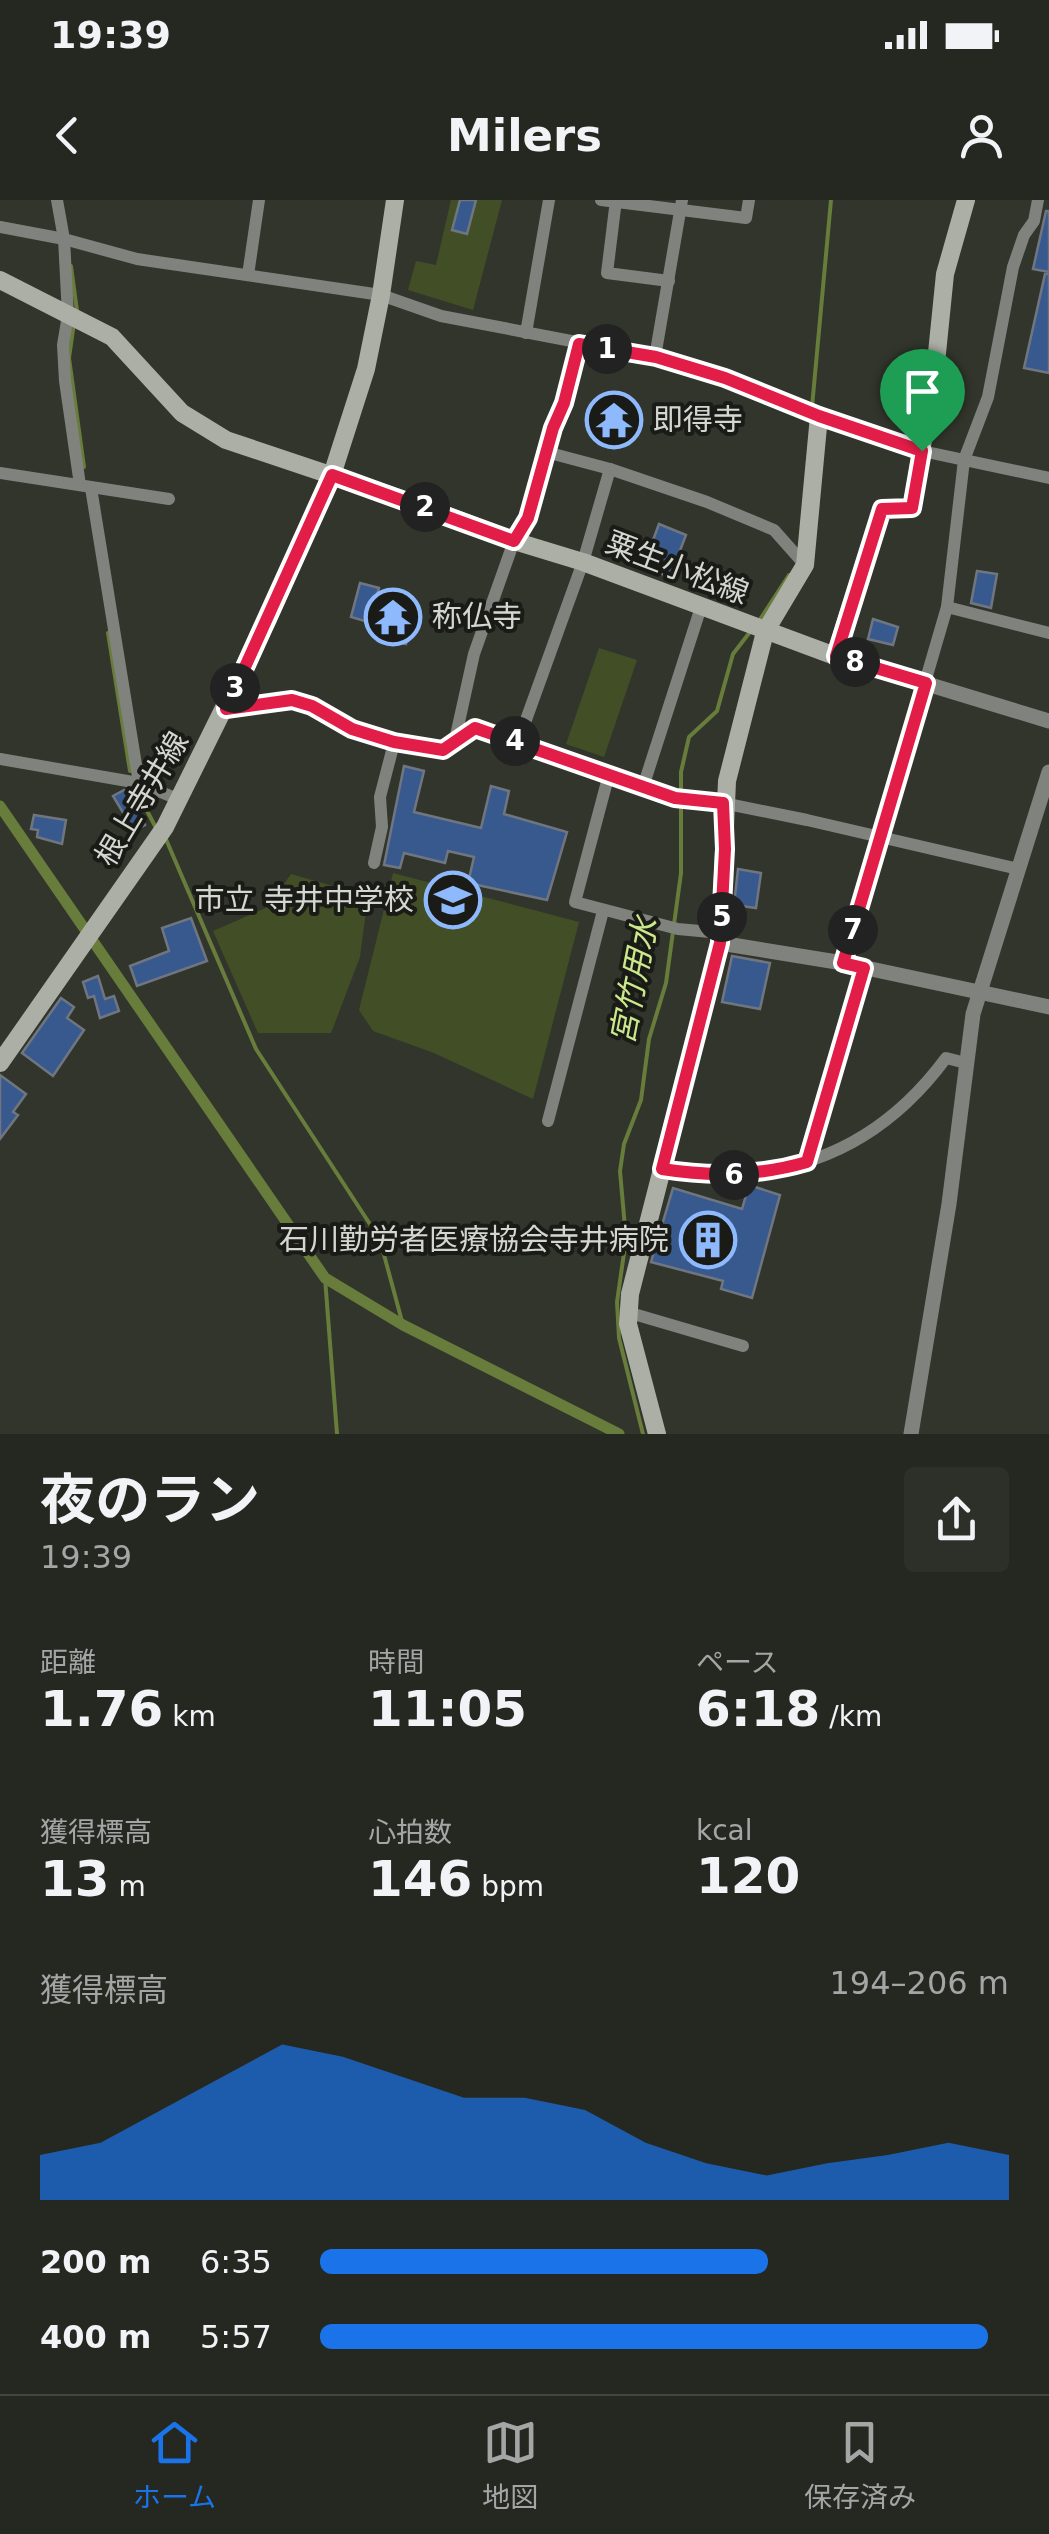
<!DOCTYPE html>
<html lang="ja">
<head>
<meta charset="utf-8">
<style>
  :root { --surface:#252820; --page:#2d3029; --text:#f1f3f6; --muted:#a3a6a5; --line:#42443e; --accent:#1a73e8 }
  body { margin:0; font-family:"DejaVu Sans","Noto Sans JP",sans-serif; background:var(--page); color:var(--text); height:100vh; display:flex; flex-direction:column; font-size:38px; white-space:nowrap }
  * { box-sizing:border-box; margin:0 }
  p { font-size:32px; color:var(--muted) }
  .icon { flex:none; width:55px; height:55px; fill:none; stroke:currentColor; stroke-width:2; stroke-linecap:round; stroke-linejoin:round }
  .map { position:relative; height:1234px; overflow:hidden }
  .details { display:flex; flex-direction:column; background:var(--surface); flex:1 }
  .details>* { flex:none }
  .pin { position:absolute; display:grid; place-items:center; width:85px; height:85px; color:#fff; margin:-102px -42px; border-radius:50% 50% 50% 0; rotate:-45deg; box-shadow:0 0 10px #0007 }
  .pin .icon { rotate:45deg }
  .km { position:absolute; width:50px; height:50px; margin:-25px; border-radius:50%; background:#222; color:#fff; font-size:28px; line-height:50px; text-align:center }
  .round { display:grid; place-items:center; flex:none; width:105px; height:105px; border-radius:10px; background:var(--page) }
  .overview { display:flex; align-items:center; justify-content:space-between; height:170px; padding:0 40px }
  h1 { font-size:55px; font-weight:700; line-height:75px }
  .figures { display:grid; grid-template-columns:repeat(3,1fr); gap:15px; height:170px; padding:10px 40px }
  .figures div { display:grid; align-content:center }
  .figures b { font-size:50px; font-weight:700 }
  .figures small { font-size:28px; font-weight:400 }
  .figures p { font-size:28px }
  .chart { height:280px; padding:20px 40px }
  .chart p { display:flex; justify-content:space-between }
  .chart svg { width:100%; height:180px; margin-top:10px; fill:var(--accent); opacity:.7 }
  ul { padding:0 40px; list-style:none; font-size:32px }
  li { display:grid; grid-template-columns:160px 120px 1fr; align-items:center; height:75px }
  li i { height:25px; border-radius:12px; background:var(--accent) }
  .status { display:flex; justify-content:space-between; align-items:center; height:70px; padding:0 50px; background:var(--surface); direction:ltr }
  .status svg { height:28px; fill:currentColor }
  header { display:flex; justify-content:space-between; align-items:center; height:130px; padding:0 40px; background:var(--surface); font-size:45px; font-weight:700 }
  .menu { display:flex; justify-content:space-around; align-items:center; height:140px; border-top:2px solid var(--line); background:var(--surface); font-size:28px; color:var(--muted) }
  .menu a { display:grid; justify-items:center; gap:5px }
  .menu .on { color:var(--accent) }
  .map>svg:first-child { display:block }
</style>
</head>
<body>
<div class="status"><b>19:39</b><svg viewBox="0 0 49 12"><path d="M0 12V9h3v3zM5 12V6h3v6zM10 12V3h3v9zM15 12V0h3v12zM26 1h20v11H26zM47 4h2v5h-2z"/></svg></div>
<header><svg class="icon" aria-label="back" viewBox="0 0 24 24"><path d="M15 5l-7 7 7 7"/></svg>Milers<svg class="icon" aria-label="person" viewBox="0 0 24 24"><circle cx="12" cy="8" r="4"/><path d="M4 21q1-7 8-7t8 7"/></svg></header>
<div class="map">
<svg width="1049" height="1234" viewBox="0 0 1049 1234">
  <rect width="100%" height="100%" fill="#31352b"/>
  <g fill="#424f26">
    <path d="M 451,0 L 502,0 L 473,110 L 408,90 L 416,61 L 436,65 Z"/>
    <path d="M 599,448 L 637,460 L 604,557 L 566,544 Z"/>
    <path d="M 393,673 L 579,722 L 533,899 L 434,853 L 373,831 L 359,810 Z"/>
    <path d="M 291,674 L 368,696 L 360,757 L 331,833 L 258,833 L 213,731 L 268,707 Z"/>
  </g>
  <g fill="none" stroke-linecap="round" stroke-linejoin="round">
    <g stroke="#687c3b" stroke-width="4">
      <path d="M 71,66 L 77,111"/>
      <path d="M 74,123 L 69,158 L 84,267"/>
      <path d="M 812,207 L 831,0"/>
      <path d="M 759,421 L 789,375"/>
      <path d="M 108,433 L 130,571"/>
      <path d="M 134,586 L 155,626"/>
      <path d="M 165,637 L 256,849 L 377,1035"/>
      <path d="M 380,1040 L 403,1125"/>
      <path d="M 325,1078 L 337,1234"/>
      <path d="M 643,1234 L 619,1138 L 617,1102 L 626,1039 L 620,971 L 624,944 L 641,900 L 649,839 L 666,783 L 681,673 L 681,572 L 689,537 L 717,511 L 733,454 L 750,432"/>
    </g>
    <path stroke="#687c3b" stroke-width="11" d="M 0,606 L 325,1078 L 403,1125 L 619,1234"/>
  </g>
  <g fill="#38598e" stroke="#707680" stroke-width="2.5">
    <path d="M 460,0 L 476,0 L 467,34 L 452,30 Z"/>
    <path d="M 1046,11 L 1049,11 L 1049,72 L 1033,69 Z"/>
    <path d="M 1045,74 L 1049,74 L 1049,173 L 1024,168 Z"/>
    <path d="M 604,201 L 632,208 L 625,238 L 596,231 Z"/>
    <path d="M 659,324 L 686,335 L 670,377 L 643,367 Z"/>
    <path d="M 977,371 L 997,374 L 991,408 L 971,403 Z"/>
    <path d="M 360,383 L 379,388 L 376,398 L 405,406 L 404,409 L 415,412 L 406,444 L 372,435 L 375,424 L 351,417 Z"/>
    <path d="M 873,419 L 898,427 L 893,445 L 868,439 Z"/>
    <path d="M 404,566 L 424,571 L 414,612 L 481,628 L 491,586 L 509,591 L 504,614 L 567,632 L 547,700 L 468,683 L 474,657 L 448,651 L 445,663 L 404,653 L 400,668 L 384,665 Z"/>
    <path d="M 124,590 L 128,591 L 145,625 L 134,631 L 113,596 Z"/>
    <path d="M 34,615 L 66,620 L 62,644 L 37,637 L 38,630 L 31,629 Z"/>
    <path d="M 738,669 L 761,673 L 756,708 L 734,705 Z"/>
    <path d="M 191,718 L 207,761 L 137,786 L 130,766 L 169,751 L 162,728 Z"/>
    <path d="M 732,756 L 770,763 L 760,809 L 722,802 Z"/>
    <path d="M 98,776 L 105,799 L 114,796 L 119,811 L 100,818 L 94,796 L 88,798 L 83,782 Z"/>
    <path d="M 61,798 L 74,807 L 67,818 L 84,830 L 53,876 L 22,853 Z"/>
    <path d="M 0,875 L 26,894 L 13,912 L 18,915 L 0,939 Z"/>
    <path d="M 749,985 L 780,995 L 752,1098 L 721,1089 L 723,1081 L 651,1062 L 673,988 L 742,1009 Z"/>
  </g>
  <g fill="none" stroke-linecap="round" stroke-linejoin="round">
    <g stroke="#80827d" stroke-width="12">
      <path d="M 57,0 L 64,39 L 68,115 L 63,145 L 65,181 L 80,285"/>
      <path d="M 601,0 L 746,18 L 749,0"/>
      <path d="M 616,0 L 607,73 L 669,81"/>
      <path d="M 0,27 L 64,39 L 137,59 L 381,95 L 441,116 L 655,157 L 725,178 L 819,216"/>
      <path d="M 248,75 L 259,0"/>
      <path d="M 526,133 L 549,0"/>
      <path d="M 655,157 L 682,0"/>
      <path d="M 922,251 L 1049,278"/>
      <path d="M 546,252 L 610,269 L 707,302 L 774,330 L 805,365"/>
      <path d="M 0,273 L 169,299"/>
      <path d="M 91,288 L 139,583"/>
      <path d="M 947,407 L 1049,433"/>
      <path d="M 226,509 L 292,501 L 311,507 L 352,529 L 394,543 L 443,551 L 475,528 L 675,598 L 723,603 L 807,620 L 1018,669"/>
      <path d="M 455,540 L 474,454 L 514,341 L 528,318 L 553,228 L 564,203 L 579,144"/>
      <path d="M 518,542 L 583,362 L 610,269"/>
      <path d="M 0,559 L 139,583 L 180,600"/>
      <path d="M 609,574 L 575,702 L 678,729 L 721,733"/>
      <path d="M 643,587 L 701,407"/>
      <path d="M 374,663 L 382,627 L 380,597 L 394,543"/>
      <path d="M 843,763 L 947,407 L 964,260 L 988,197 L 1013,67 L 1024,35 L 1034,21 L 1038,0"/>
      <path d="M 548,921 L 603,711"/>
      <path d="M 807,962 L 864,768"/>
      <path d="M 662,969 C 779,988 875,954 946,858 L 966,863"/>
      <path d="M 627,1112 L 743,1146"/>
    </g>
    <g stroke="#80827d" stroke-width="15">
      <path d="M 835,456 L 1049,521"/>
      <path d="M 720,743 L 843,763 L 1049,807"/>
      <path d="M 911,1234 L 949,1004 L 973,814 L 1049,572"/>
    </g>
    <g stroke="#acafa6" stroke-width="18">
      <path d="M 0,80 L 112,137 L 182,213 L 226,240 L 417,304 L 514,341 L 583,362 L 835,456 L 882,309 L 912,308 L 937,153 L 945,74 L 966,0"/>
      <path d="M 0,863 L 165,627 L 267,421 L 332,275 L 366,169 L 381,95 L 395,0"/>
      <path d="M 657,1234 L 628,1124 L 630,1094 L 720,743 L 727,581 L 765,432 L 805,365 L 819,216 L 922,251"/>
    </g>
  </g>
  <g fill="none" stroke-linecap="round" stroke-linejoin="round">
    <g stroke="#fff" stroke-width="20">
      <path id="route" d="M 579,144 L 656,157 L 725,178 L 819,216 L 922,251 L 912,308 L 882,309 L 836,456 L 926,483 L 843,763 L 864,768 L 807,962 C 759,976 712,977 662,969 L 720,743 L 725,649 L 723,603 L 675,598 L 475,528 L 443,550 L 394,542 L 352,529 L 312,506 L 292,500 L 226,509 L 332,275 L 514,341 L 528,318 L 553,228 L 564,203 Z"/>
    </g>
    <use href="#route" stroke="#e11d48" stroke-width="12"/>
  </g>
  <defs>
    <g id="temple-ring" transform="scale(2.875)"><circle r="9.5" fill="#1a1b17" stroke="#8eb9fd" stroke-width="1.5"/><path d="M0-6L5-2H3V0L6.5 2.5H4V6H1.5V3h-3V6H-4V2.5H-6.5L-3 0V-2H-5Z" fill="#8eb9fd"/></g>
    <g id="school-ring" transform="scale(2.875)"><circle r="9.5" fill="#1a1b17" stroke="#8eb9fd" stroke-width="1.5"/><path d="M0-5L7-2L0 1L-7-2ZM-4 1L0 2.5L4 1V4Q0 6-4 4Z" fill="#8eb9fd"/></g>
    <g id="building-ring" transform="scale(2.875)"><circle r="9.5" fill="#1a1b17" stroke="#8eb9fd" stroke-width="1.5"/><path d="M-4-6H4V6H1V3H-1V6H-4ZM-2.5-4.3h1.7v1.8h-1.7ZM.8-4.3h1.7v1.8H.8ZM-2.5-1h1.7V.8h-1.7ZM.8-1h1.7V.8H.8Z" fill="#8eb9fd"/></g>
  </defs>
  <g fill-rule="evenodd">
    <use href="#temple-ring" x="614" y="220"/>
    <use href="#temple-ring" x="393" y="417"/>
    <use href="#school-ring" x="453" y="700"/>
    <use href="#building-ring" x="708" y="1040"/>
  </g>
  <g text-anchor="middle" stroke-width="8" stroke-linejoin="round" paint-order="stroke">
    <g font-size="30" fill="#d4d6d0" stroke="#1a1b17" text-anchor="start">
      <text x="653" y="230">即得寺</text>
      <text x="432" y="427">称仏寺</text>
      <text x="414" y="710" text-anchor="end">市立 寺井中学校</text>
      <text x="669" y="1050" text-anchor="end">石川勤労者医療協会寺井病院</text>
    </g>
    <g font-size="30" fill="#d4d6d0" stroke="#1a1b17">
      <text transform="translate(677 368) rotate(21)" y="10">粟生小松線</text>
      <text transform="translate(142 599) rotate(-59)" y="10">根上寺井線</text>
    </g>
    <g font-size="32" font-style="italic" fill="#cbe98b" stroke="#1a1b17">
      <text transform="translate(634 781) rotate(-79)" y="11">宮竹用水</text>
    </g>
  </g>
</svg>
<div class="pin" style="left:922px;top:251px;background:#1e9e55"><svg class="icon" aria-label="arrive" viewBox="0 0 24 24"><path d="M6 21V4h12l-3 4 3 4H6"/></svg></div>
<b class="km" style="left:607px;top:149px">1</b>
<b class="km" style="left:425px;top:307px">2</b>
<b class="km" style="left:235px;top:488px">3</b>
<b class="km" style="left:515px;top:541px">4</b>
<b class="km" style="left:722px;top:717px">5</b>
<b class="km" style="left:734px;top:975px">6</b>
<b class="km" style="left:853px;top:730px">7</b>
<b class="km" style="left:855px;top:462px">8</b>
</div>
<section class="details">
<div class="overview"><div><h1>夜のラン</h1><p>19:39</p></div><a class="round"><svg class="icon" aria-label="share" viewBox="0 0 24 24"><path d="M12 15V3M7 8l5-5 5 5M5 13v7h14v-7"/></svg></a></div>
<div class="figures">
<div><p>距離</p><b>1.76<small> km</small></b></div>
<div><p>時間</p><b>11:05</b></div>
<div><p>ペース</p><b>6:18<small> /km</small></b></div>
</div>
<div class="figures">
<div><p>獲得標高</p><b>13<small> m</small></b></div>
<div><p>心拍数</p><b>146<small> bpm</small></b></div>
<div><p>kcal</p><b>120</b></div>
</div>
<div class="chart"><p><span>獲得標高</span>194–206 m</p>
<svg viewBox="0 0 160 44" preserveAspectRatio="none"><path d="M0 44V33L10 30L20 22L30 14L40 6L50 9L60 14L70 19L80 19L90 22L100 30L110 35L120 38L130 35L140 33L150 30L160 33V44z"/></svg>
</div>
<ul>
<li><b>200 m</b>6:35<i style="width:65%"></i></li>
<li><b>400 m</b>5:57<i style="width:97%"></i></li>
</ul>
</section>
<nav class="menu">
<a class="on"><svg class="icon" aria-label="home" viewBox="0 0 24 24"><path d="M3 11l9-7 9 7M6 9v11h12V9"/></svg>ホーム</a>
<a><svg class="icon" aria-label="map" viewBox="0 0 24 24"><path d="M3 6l6-2 6 2 6-2v14l-6 2-6-2-6 2zM9 4v14M15 6v14"/></svg>地図</a>
<a><svg class="icon" aria-label="saved" viewBox="0 0 24 24"><path d="M7 4h10v16l-5-4-5 4z"/></svg>保存済み</a>
</nav>
</body>
</html>
